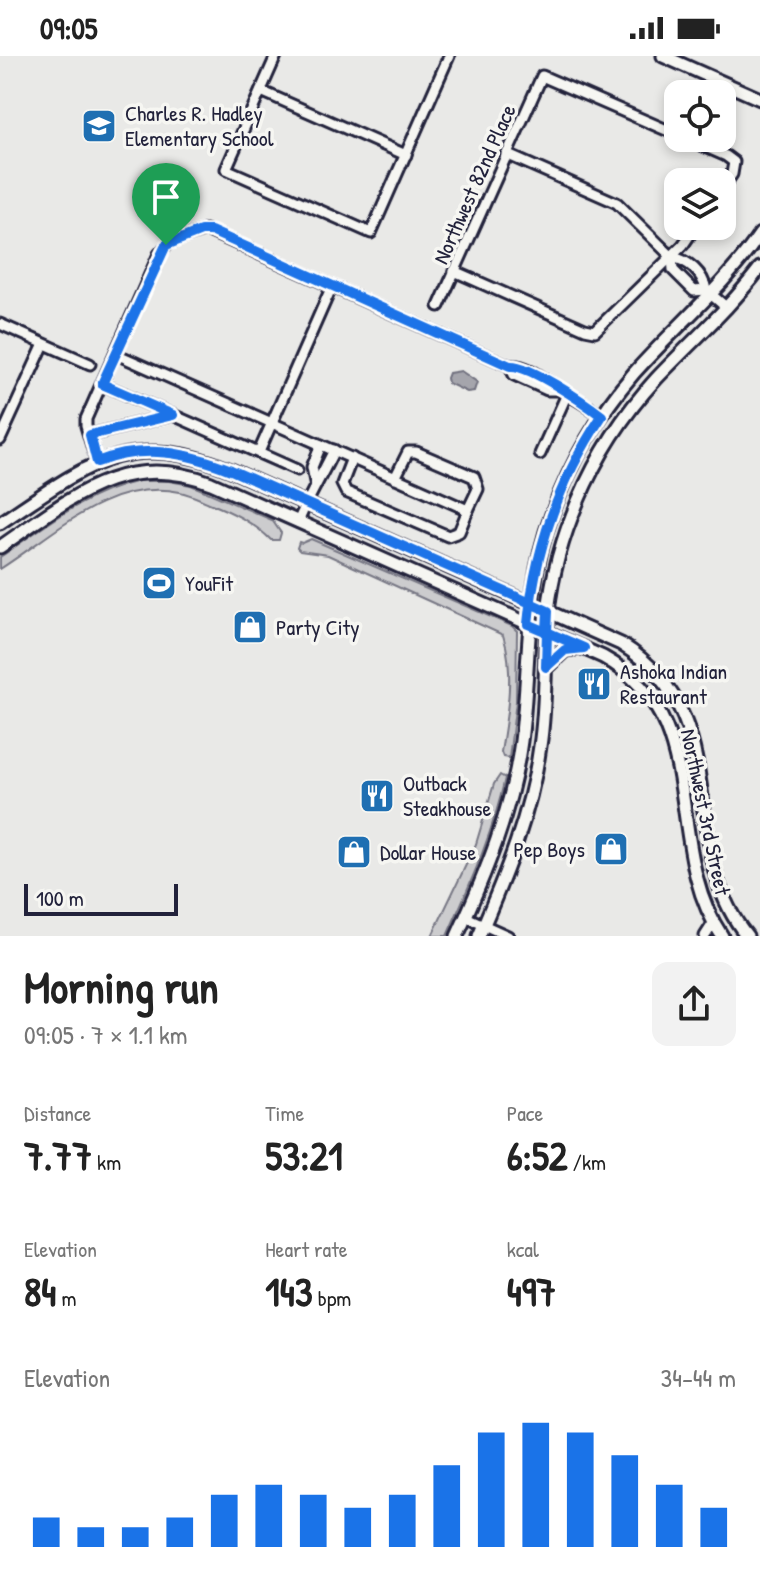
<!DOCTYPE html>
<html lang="en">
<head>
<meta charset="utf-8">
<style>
  :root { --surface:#fff; --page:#f2f2f2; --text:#222; --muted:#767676; --accent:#1a73e8 }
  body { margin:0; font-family:"Patrick Hand",sans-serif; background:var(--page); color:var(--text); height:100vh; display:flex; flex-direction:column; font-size:30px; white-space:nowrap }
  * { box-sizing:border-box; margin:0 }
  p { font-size:26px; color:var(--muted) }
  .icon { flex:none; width:44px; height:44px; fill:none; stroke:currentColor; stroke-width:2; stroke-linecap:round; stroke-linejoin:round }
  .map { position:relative; height:880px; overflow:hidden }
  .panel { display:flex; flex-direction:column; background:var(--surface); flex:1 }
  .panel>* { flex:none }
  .tools { position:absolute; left:664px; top:24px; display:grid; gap:16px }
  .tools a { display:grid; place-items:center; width:72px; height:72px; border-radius:16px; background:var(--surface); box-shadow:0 4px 12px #0003; font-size:40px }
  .scale { position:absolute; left:24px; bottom:20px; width:154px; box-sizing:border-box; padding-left:8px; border:4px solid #22223b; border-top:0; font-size:22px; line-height:28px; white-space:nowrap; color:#22223b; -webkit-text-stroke:6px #f6f6f2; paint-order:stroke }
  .pin { position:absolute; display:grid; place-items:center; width:68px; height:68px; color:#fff; margin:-82px -34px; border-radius:50% 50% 50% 0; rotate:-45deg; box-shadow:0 0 8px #0007 }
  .pin .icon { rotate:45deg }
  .round { display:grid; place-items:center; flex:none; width:84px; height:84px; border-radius:16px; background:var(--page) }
  .headline { display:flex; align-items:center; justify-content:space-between; height:136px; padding:0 24px }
  h1 { font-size:44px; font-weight:800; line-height:60px }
  .stats { display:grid; grid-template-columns:repeat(3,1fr); gap:12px; height:136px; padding:8px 24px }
  .stats div { display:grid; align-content:center }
  .stats b { font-size:40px; font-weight:800 }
  .stats small { font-size:22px; font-weight:400 }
  .stats p { font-size:22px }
  .chart { height:224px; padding:16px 24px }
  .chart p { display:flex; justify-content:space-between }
  .chart svg { width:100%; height:144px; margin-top:8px; stroke:var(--accent); stroke-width:6 }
  .status { display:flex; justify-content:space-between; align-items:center; height:56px; padding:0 40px; background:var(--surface); direction:ltr }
  .status svg { height:22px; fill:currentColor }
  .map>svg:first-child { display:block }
</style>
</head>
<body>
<div class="status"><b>09:05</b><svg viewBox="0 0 49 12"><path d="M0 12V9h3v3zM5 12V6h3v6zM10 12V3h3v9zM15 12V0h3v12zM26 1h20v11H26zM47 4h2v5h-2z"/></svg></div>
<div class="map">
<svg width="760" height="880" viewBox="0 0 760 880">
  <rect width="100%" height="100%" fill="#e9e9e7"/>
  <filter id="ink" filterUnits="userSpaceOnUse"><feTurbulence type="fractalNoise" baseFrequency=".0125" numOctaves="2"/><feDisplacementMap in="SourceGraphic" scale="16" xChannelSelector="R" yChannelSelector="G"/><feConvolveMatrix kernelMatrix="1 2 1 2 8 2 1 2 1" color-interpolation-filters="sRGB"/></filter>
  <g filter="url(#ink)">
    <g fill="#ccccce" stroke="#777784" stroke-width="2">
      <path d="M 139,425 L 169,425 L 191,429 L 272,464 L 281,477 L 279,484 L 271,484 C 253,466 232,456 209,447 C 200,443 190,438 180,436 C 109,422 55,478 0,513 L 0,501 C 45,470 85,437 139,425 Z"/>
      <path d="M 311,483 L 512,570 L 517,575 L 516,645 L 509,702 L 503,701 L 501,696 C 507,659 515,615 503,579 L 328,499 L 300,495 L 297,492 L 299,486 L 302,487 Z"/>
      <path d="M 500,719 L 505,722 C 493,778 470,828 447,880 L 432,880 L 476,788 L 494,728 Z"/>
    </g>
    <path fill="#a5a5ac" stroke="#71717f" stroke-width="2" d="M 461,315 L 477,326 L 474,335 L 467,336 L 448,327 L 447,322 L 449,317 Z"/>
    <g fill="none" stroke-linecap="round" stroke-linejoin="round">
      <g stroke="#22223b" stroke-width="15">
        <g id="minor">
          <path d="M 276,0 L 226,113 L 371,177 L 449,0"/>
          <path d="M 261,35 L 406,99"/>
          <path d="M 685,82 L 726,100 L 734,106 L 732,118 L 722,133"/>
          <path d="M 506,98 L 617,147 L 672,201"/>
          <path d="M 454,215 L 585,273 L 595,275 L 683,189 L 696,170"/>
          <path d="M 706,234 L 694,235 L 673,214 L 672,201 C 688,204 703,217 706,234 L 727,252"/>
          <path d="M 439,250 L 542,20 L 678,79"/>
          <path d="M 0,268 L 90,308"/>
          <path d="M 116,298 L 468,454 L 478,433 L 474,421 L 416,396 L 408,396 L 395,422"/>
          <path d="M 510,310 L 514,319 L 547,334 L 559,334"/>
          <path d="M 173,359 L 297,414"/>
          <path d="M 90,379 L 173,359 L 102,328"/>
          <path d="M 0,384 L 44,288"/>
          <path d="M 259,396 L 332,230"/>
          <path d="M 540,398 L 567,338"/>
          <path d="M 352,402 L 342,428 L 346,436 L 448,480 L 459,476 L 468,454"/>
          <path d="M 97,406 L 86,370 L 86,363 L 159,198 L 170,186 L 206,174 L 510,310 C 530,308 546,326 562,335 C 576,343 589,350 602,360"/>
          <path d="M 315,426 L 312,411 L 321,389"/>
          <path d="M 298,466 C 309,440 322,419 334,394"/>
          <path d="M 466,861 L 508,880"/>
          <path d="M 705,880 L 714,866"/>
        </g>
      </g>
      <g stroke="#22223b" stroke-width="17">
        <g id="tertiary">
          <path d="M 663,0 L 760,43"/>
          <path d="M 0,467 C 84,411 127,371 231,414 L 621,588 C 737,660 674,791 747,880"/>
          <path d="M 0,491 C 69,444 123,393 211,427 L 603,601 C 714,662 661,791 722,880"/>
          <path d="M 547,611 L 565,594 L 583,592"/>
          <path d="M 457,880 C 486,817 512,754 521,685 C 531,608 524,532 552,458 C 571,406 598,359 634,317 C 676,270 724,231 760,178"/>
          <path d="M 479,880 C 506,818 531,757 540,690 C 547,645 544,601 548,556 C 552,519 563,480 578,445 C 597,400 623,359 656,323 C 691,286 729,253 760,212"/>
        </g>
      </g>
      <use href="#minor" stroke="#f6f6f2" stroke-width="9"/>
      <use href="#tertiary" stroke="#f6f6f2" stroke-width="11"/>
    </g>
  </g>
  <g fill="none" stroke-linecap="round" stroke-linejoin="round" filter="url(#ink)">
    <g stroke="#fff" stroke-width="16">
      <path id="route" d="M 166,189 L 102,328 L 173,359 L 90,379 L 97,406 C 144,388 186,396 231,414 L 517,541 L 548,555 L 547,576 L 584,592 L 565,594 L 546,611 L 547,576 L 528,568 C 535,492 560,423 602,360 C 585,347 528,308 510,310 L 211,175 L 201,175 L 166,189"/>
    </g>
    <use href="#route" stroke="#1a73e8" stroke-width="10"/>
  </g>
  <defs>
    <g id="school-square" transform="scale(1.8)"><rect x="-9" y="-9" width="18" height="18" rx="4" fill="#1f6fb2" stroke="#f6f6f2"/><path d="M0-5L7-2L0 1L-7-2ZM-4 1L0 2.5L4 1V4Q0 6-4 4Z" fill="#fff"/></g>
    <g id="stadium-square" transform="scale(1.8)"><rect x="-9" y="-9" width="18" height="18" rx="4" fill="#1f6fb2" stroke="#f6f6f2"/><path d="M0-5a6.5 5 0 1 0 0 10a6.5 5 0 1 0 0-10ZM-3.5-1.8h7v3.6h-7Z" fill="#fff"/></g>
    <g id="shop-square" transform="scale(1.8)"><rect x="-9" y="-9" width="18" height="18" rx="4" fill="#1f6fb2" stroke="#f6f6f2"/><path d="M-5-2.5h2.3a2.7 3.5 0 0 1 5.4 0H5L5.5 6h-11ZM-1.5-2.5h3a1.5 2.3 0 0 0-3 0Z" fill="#fff"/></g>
    <g id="restaurant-square" transform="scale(1.8)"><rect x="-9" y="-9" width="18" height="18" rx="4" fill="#1f6fb2" stroke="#f6f6f2"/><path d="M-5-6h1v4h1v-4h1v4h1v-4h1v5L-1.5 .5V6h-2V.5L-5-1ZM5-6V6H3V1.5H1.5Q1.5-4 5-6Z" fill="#fff"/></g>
  </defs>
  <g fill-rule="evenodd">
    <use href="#school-square" x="99" y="70"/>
    <use href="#stadium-square" x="159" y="527"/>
    <use href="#shop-square" x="250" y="571"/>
    <use href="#restaurant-square" x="594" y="628"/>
    <use href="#restaurant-square" x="377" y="740"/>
    <use href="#shop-square" x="611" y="793"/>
    <use href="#shop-square" x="354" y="796"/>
  </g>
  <g text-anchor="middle" stroke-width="7" stroke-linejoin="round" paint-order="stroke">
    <g font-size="22" fill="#22223b" stroke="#f6f6f2" text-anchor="start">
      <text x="125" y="65">Charles R. Hadley<tspan x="125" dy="25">Elementary School</tspan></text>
      <text x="185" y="535">YouFit</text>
      <text x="276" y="579">Party City</text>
      <text x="620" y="623">Ashoka Indian<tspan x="620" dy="25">Restaurant</tspan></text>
      <text x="403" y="735">Outback<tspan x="403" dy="25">Steakhouse</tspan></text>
      <text x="585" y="801" text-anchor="end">Pep Boys</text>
      <text x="380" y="804">Dollar House</text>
    </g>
    <g font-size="22" fill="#22223b" stroke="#f6f6f2">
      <text transform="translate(474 128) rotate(-66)" y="8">Northwest 82nd Place</text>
      <text transform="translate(706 756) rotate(78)" y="8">Northwest 3rd Street</text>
    </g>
  </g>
</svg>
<div class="tools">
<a><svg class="icon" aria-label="locate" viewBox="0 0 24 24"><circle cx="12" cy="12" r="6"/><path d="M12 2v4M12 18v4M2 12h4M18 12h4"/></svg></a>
<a><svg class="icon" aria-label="layers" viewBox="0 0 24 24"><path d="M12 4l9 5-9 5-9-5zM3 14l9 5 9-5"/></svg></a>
</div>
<div class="scale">100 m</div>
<div class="pin" style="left:166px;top:189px;background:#1e9e55"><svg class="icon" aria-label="arrive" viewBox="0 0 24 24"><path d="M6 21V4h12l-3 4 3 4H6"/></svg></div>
</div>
<section class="panel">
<div class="headline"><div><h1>Morning run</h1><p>09:05 · 7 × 1.1 km</p></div><a class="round"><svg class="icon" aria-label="share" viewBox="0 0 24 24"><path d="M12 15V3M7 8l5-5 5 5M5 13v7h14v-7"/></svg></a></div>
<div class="stats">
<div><p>Distance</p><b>7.77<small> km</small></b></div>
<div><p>Time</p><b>53:21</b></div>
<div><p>Pace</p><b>6:52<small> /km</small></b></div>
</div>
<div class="stats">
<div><p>Elevation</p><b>84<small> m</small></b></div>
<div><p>Heart rate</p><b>143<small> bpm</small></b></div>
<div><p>kcal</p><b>497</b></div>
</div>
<div class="chart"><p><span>Elevation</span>34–44 m</p>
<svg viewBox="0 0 160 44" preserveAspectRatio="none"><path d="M5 44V35M15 44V38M25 44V38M35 44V35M45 44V28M55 44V25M65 44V28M75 44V32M85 44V28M95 44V19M105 44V9M115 44V6M125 44V9M135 44V16M145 44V25M155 44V32"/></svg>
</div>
</section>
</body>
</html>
